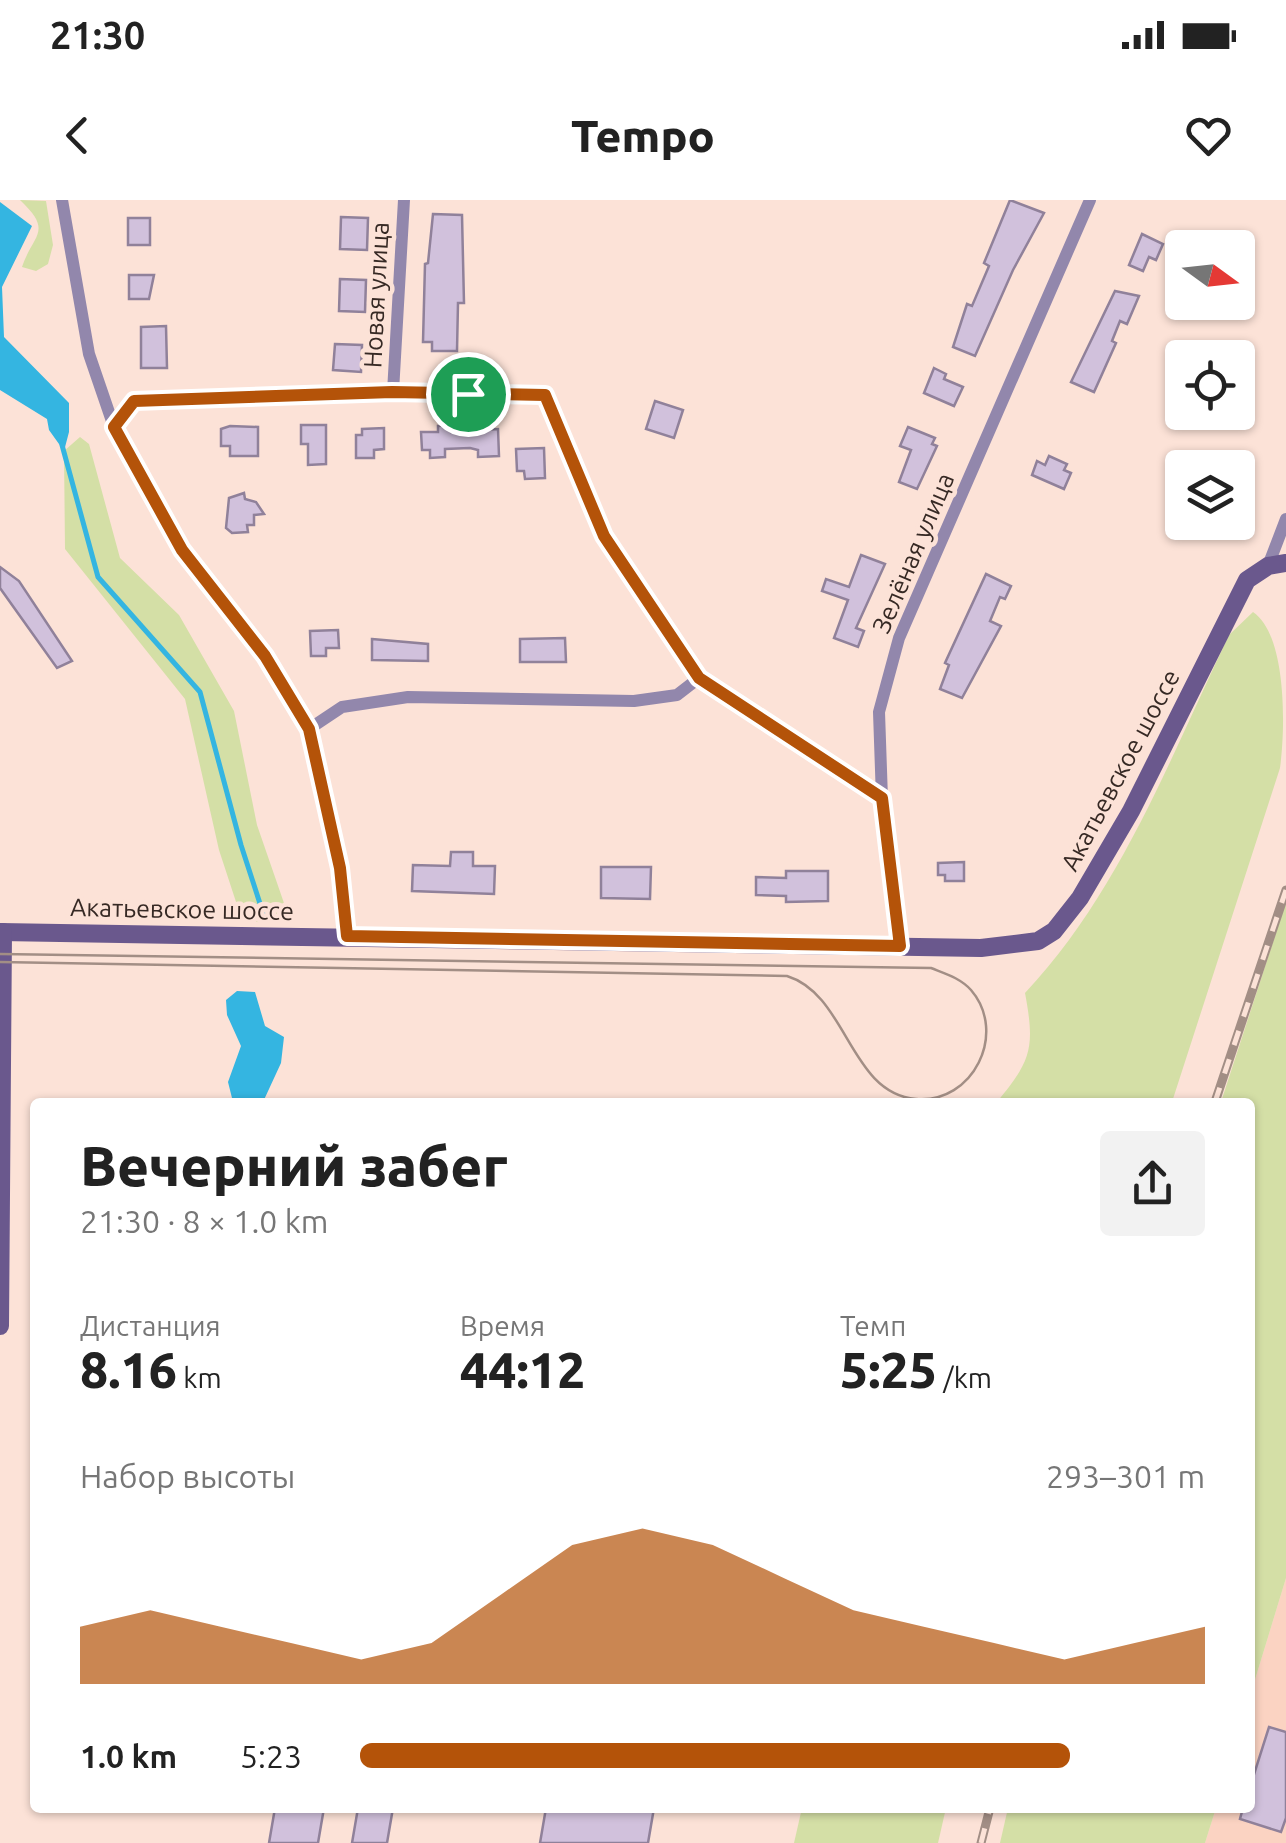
<!DOCTYPE html>
<html lang="ru">
<head>
<meta charset="utf-8">
<style>
  :root { --surface:#fff; --page:#f2f2f2; --text:#222; --muted:#767676; --accent:#b45309 }
  body { margin:0; font-family:Ubuntu,sans-serif; background:var(--page); color:var(--text); height:100vh; display:flex; flex-direction:column; font-size:38px; white-space:nowrap }
  * { box-sizing:border-box; margin:0 }
  p { font-size:32px; color:var(--muted) }
  .icon { flex:none; width:55px; height:55px; fill:none; stroke:currentColor; stroke-width:2; stroke-linecap:round; stroke-linejoin:round }
  .map { position:relative; flex:1; overflow:hidden }
  .sheet { position:absolute; left:30px; top:898px; width:1225px; height:715px; display:flex; flex-direction:column; background:var(--surface); border-radius:10px; box-shadow:0 2px 8px #0004 }
  .sheet>* { flex:none }
  .needle { width:65px; rotate:105deg }
  .tools { position:absolute; left:1165px; top:30px; display:grid; gap:20px }
  .tools a { display:grid; place-items:center; width:90px; height:90px; border-radius:10px; background:var(--surface); box-shadow:0 2px 8px #0004; font-size:50px }
  .pin { position:absolute; display:grid; place-items:center; width:85px; height:85px; color:#fff; margin:-42px; border:5px solid #fff; border-radius:50%; box-shadow:0 2px 10px #0007 }
  .round { display:grid; place-items:center; flex:none; width:105px; height:105px; border-radius:10px; background:var(--page) }
  .head { display:flex; align-items:center; justify-content:space-between; height:170px; padding:0 50px }
  h1 { font-size:55px; font-weight:800; line-height:75px }
  .metrics { display:grid; grid-template-columns:repeat(3,1fr); gap:15px; height:170px; padding:10px 50px }
  .metrics div { display:grid; align-content:center }
  .metrics b { font-size:50px; font-weight:800 }
  .metrics small { font-size:28px; font-weight:400 }
  .metrics p { font-size:28px }
  .chart { height:280px; padding:20px 50px }
  .chart p { display:flex; justify-content:space-between }
  .chart svg { width:100%; height:180px; margin-top:10px; fill:var(--accent); opacity:.7 }
  ul { padding:0 50px; list-style:none; font-size:32px }
  li { display:grid; grid-template-columns:160px 120px 1fr; align-items:center; height:75px }
  li i { height:25px; border-radius:12px; background:var(--accent) }
  .status { display:flex; justify-content:space-between; align-items:center; height:70px; padding:0 50px; background:var(--surface); direction:ltr }
  .status svg { height:28px; fill:currentColor }
  header { display:flex; justify-content:space-between; align-items:center; height:130px; padding:0 50px; background:var(--surface); font-size:45px; font-weight:800 }
  .map>svg:first-child { display:block }
</style>
</head>
<body>
<div class="status"><b>21:30</b><svg viewBox="0 0 49 12"><path d="M0 12V9h3v3zM5 12V6h3v6zM10 12V3h3v9zM15 12V0h3v12zM26 1h20v11H26zM47 4h2v5h-2z"/></svg></div>
<header><svg class="icon" aria-label="back" viewBox="0 0 24 24"><path d="M15 5l-7 7 7 7"/></svg>Tempo<svg class="icon" aria-label="heart" viewBox="0 0 24 24"><path d="M12 20l-8-8c-3-5 5-10 8-4 3-6 11-1 8 4z"/></svg></header>
<div class="map">
<svg width="1286" height="1643" viewBox="0 0 1286 1643">
  <rect width="100%" height="100%" fill="#fce2d7"/>
  <path fill="#fbd3c2" d="M 1286,1378 L 1286,1643 L 1205,1643 L 1216,1608 L 1250,1608 L 1250,1496 Z"/>
  <g fill="#d4dfa6">
    <path d="M 20,0 L 46,1 L 53,45 L 48,64 L 36,71 L 22,67 C 33,34 54,32 20,0 Z"/>
    <path d="M 80,237 L 89,244 L 120,358 L 179,415 L 234,511 L 257,625 L 285,706 L 274,723 L 257,722 L 238,708 L 219,650 L 185,499 L 65,349 L 64,251 Z"/>
    <path d="M 1253,412 C 1286,434 1286,524 1280,568 L 1172,902 L 997,902 C 1032,860 1035,847 1025,793 C 1120,692 1170,558 1229,435 Z"/>
    <path d="M 1286,702 L 1286,1378 L 1250,1496 L 1250,902 L 1221,902 Z"/>
    <path d="M 802,1608 L 946,1608 L 938,1643 L 794,1643 Z"/>
    <path d="M 1008,1608 L 1216,1608 L 1205,1643 L 1000,1643 Z"/>
  </g>
  <g fill="#34b5e1">
    <path d="M 0,2 L 32,26 L 2,87 L 4,137 L 69,203 L 69,232 L 64,251 L 49,230 L 47,219 L 0,190 Z"/>
    <path d="M 237,791 L 255,792 L 265,826 L 284,837 L 281,863 L 263,902 L 233,902 L 228,882 L 241,846 L 227,815 L 226,800 Z"/>
  </g>
  <g fill="none" stroke-linecap="round" stroke-linejoin="round">
    <path stroke="#34b5e1" stroke-width="5" d="M 62,245 L 98,377 L 200,492 L 241,645 L 265,719"/>
  </g>
  <g fill="#d1c1dc" stroke="#90819a" stroke-width="2.5">
    <path d="M 1010,0 L 1044,13 L 1013,70 L 975,156 L 953,147 L 967,104 L 972,106 L 989,66 L 984,63 Z"/>
    <path d="M 433,14 L 462,15 L 464,103 L 458,103 L 457,151 L 432,151 L 432,142 L 423,142 L 425,64 L 428,63 Z"/>
    <path d="M 341,17 L 368,18 L 367,50 L 340,49 Z"/>
    <rect x="128" y="18" width="22" height="27"/>
    <path d="M 1142,34 L 1163,44 L 1156,60 L 1149,57 L 1143,71 L 1129,65 Z"/>
    <path d="M 129,75 L 154,75 L 149,99 L 129,99 Z"/>
    <path d="M 340,79 L 366,80 L 365,112 L 339,111 Z"/>
    <path d="M 1115,91 L 1139,96 L 1127,124 L 1120,121 L 1112,141 L 1116,143 L 1094,192 L 1071,182 Z"/>
    <path d="M 166,126 L 167,168 L 141,168 L 141,127 Z"/>
    <path d="M 335,144 L 362,145 L 361,172 L 333,170 Z"/>
    <path d="M 934,168 L 946,174 L 944,179 L 963,187 L 954,206 L 924,193 Z"/>
    <path d="M 655,201 L 683,210 L 674,238 L 646,229 Z"/>
    <path d="M 301,225 L 326,225 L 326,264 L 308,265 L 308,244 L 301,244 Z"/>
    <path d="M 450,225 L 451,232 L 498,229 L 499,256 L 478,257 L 478,250 L 470,248 L 445,249 L 445,257 L 430,258 L 430,250 L 422,250 L 421,232 L 438,232 L 438,226 Z"/>
    <path d="M 230,226 L 258,227 L 258,256 L 230,256 L 230,246 L 221,246 L 221,229 Z"/>
    <path d="M 908,227 L 935,238 L 932,244 L 937,246 L 917,289 L 899,282 L 911,250 L 900,246 Z"/>
    <path d="M 384,228 L 384,249 L 374,250 L 374,258 L 356,258 L 356,235 L 362,235 L 362,229 Z"/>
    <path d="M 544,248 L 545,278 L 525,279 L 524,271 L 517,271 L 516,249 Z"/>
    <path d="M 1049,256 L 1067,264 L 1064,270 L 1071,273 L 1064,289 L 1032,275 L 1037,261 L 1045,265 Z"/>
    <path d="M 244,293 L 245,299 L 256,302 L 264,314 L 254,315 L 254,325 L 247,325 L 248,332 L 232,333 L 226,328 L 229,298 Z"/>
    <path d="M 861,355 L 885,364 L 856,428 L 864,431 L 858,447 L 834,438 L 848,400 L 822,391 L 826,379 L 849,387 Z"/>
    <path d="M 0,367 L 19,381 L 72,461 L 57,468 L 0,388 Z"/>
    <path d="M 986,374 L 1011,386 L 1005,399 L 1000,397 L 990,421 L 1001,426 L 962,498 L 940,489 L 949,465 L 945,463 Z"/>
    <path d="M 338,430 L 339,448 L 326,448 L 326,456 L 311,456 L 310,431 Z"/>
    <path d="M 565,438 L 566,462 L 520,462 L 520,439 Z"/>
    <path d="M 372,439 L 428,444 L 428,461 L 372,460 Z"/>
    <path d="M 451,652 L 473,652 L 473,666 L 495,666 L 494,694 L 412,691 L 413,665 L 450,666 Z"/>
    <path d="M 964,662 L 964,681 L 945,681 L 945,675 L 938,675 L 938,663 Z"/>
    <path d="M 601,667 L 651,667 L 650,699 L 601,698 Z"/>
    <path d="M 786,671 L 828,671 L 828,701 L 786,702 L 786,696 L 756,695 L 756,677 L 786,678 Z"/>
    <path d="M 1269,1527 L 1286,1532 L 1286,1618 L 1281,1632 L 1240,1619 L 1243,1608 L 1250,1608 L 1250,1587 Z"/>
    <path d="M 275,1608 L 324,1608 L 318,1643 L 269,1643 Z"/>
    <path d="M 358,1608 L 393,1608 L 387,1643 L 352,1643 Z"/>
    <path d="M 546,1608 L 654,1608 L 648,1643 L 540,1643 Z"/>
  </g>
  <g fill="none" stroke-linecap="round" stroke-linejoin="round">
    <g stroke="#9287ac" stroke-width="12">
      <path d="M 62,0 L 89,154 L 114,227 L 182,350 L 265,456 L 309,529 L 340,669 L 347,736"/>
      <path d="M 393,192 L 404,0"/>
      <path d="M 114,227 L 134,201 L 393,192 L 545,195 L 604,336 L 699,478 L 882,599"/>
      <path d="M 1268,366 L 1286,319"/>
      <path d="M 309,529 L 342,507 L 408,497 L 634,501 L 677,495 L 699,478"/>
      <path d="M 900,746 L 882,599 L 879,512 L 899,438 L 1090,0"/>
    </g>
    <g stroke="#6a588d" stroke-width="18">
      <path d="M 0,732 L 981,748 L 1038,741 L 1054,731 L 1080,698 L 1131,611 L 1247,380 L 1268,366 L 1286,363"/>
      <path d="M 0,1126 L 3,732"/>
    </g>
    <path stroke="#a28e85" stroke-width="2.5" d="M 0,754 L 931,768 C 946,774 960,778 971,790 C 1008,833 973,904 916,899 C 849,893 848,795 787,776 L 0,762"/>
    <g stroke="#a28e85" stroke-width="9">
      <g id="rail">
        <path d="M 1215,902 L 1286,690"/>
        <path d="M 981,1643 L 990,1608"/>
      </g>
    </g>
    <use href="#rail" stroke="#fce2d7" stroke-width="5" stroke-dasharray="15" stroke-linecap="butt"/>
  </g>
  <g fill="none" stroke-linecap="round" stroke-linejoin="round">
    <g stroke="#fff" stroke-width="20">
      <path id="route" d="M 392,192 L 545,195 L 604,336 L 699,478 L 882,598 L 900,746 L 347,736 L 340,668 L 309,529 L 265,456 L 182,350 L 114,227 L 134,201 Z"/>
    </g>
    <use href="#route" stroke="#b45309" stroke-width="12"/>
  </g>
  <g text-anchor="middle" stroke-width="9" stroke-linejoin="round" paint-order="stroke">
    <g font-size="25" fill="#362924" stroke="#fce2d7">
      <text transform="translate(376 95) rotate(-87)" y="9">Новая улица</text>
      <text transform="translate(913 353) rotate(-67)" y="9">Зелёная улица</text>
      <text transform="translate(1120 570) rotate(-62)" y="9">Акатьевское шоссе</text>
      <text transform="translate(182 709) rotate(1)" y="9">Акатьевское шоссе</text>
    </g>
  </g>
</svg>
<div class="tools">
<a><svg class="needle" viewBox="-14 -14 28 28"><path d="M0-13l5 13h-10z" fill="#e53935"/><path d="M0 13l5-13h-10z" fill="#767676"/></svg></a>
<a><svg class="icon" aria-label="locate" viewBox="0 0 24 24"><circle cx="12" cy="12" r="6"/><path d="M12 2v4M12 18v4M2 12h4M18 12h4"/></svg></a>
<a><svg class="icon" aria-label="layers" viewBox="0 0 24 24"><path d="M12 4l9 5-9 5-9-5zM3 14l9 5 9-5"/></svg></a>
</div>
<div class="pin" style="left:468px;top:194px;background:#1e9e55"><svg class="icon" aria-label="arrive" viewBox="0 0 24 24"><path d="M6 21V4h12l-3 4 3 4H6"/></svg></div>
<section class="sheet">
<div class="head"><div><h1>Вечерний забег</h1><p>21:30 · 8 × 1.0 km</p></div><a class="round"><svg class="icon" aria-label="share" viewBox="0 0 24 24"><path d="M12 15V3M7 8l5-5 5 5M5 13v7h14v-7"/></svg></a></div>
<div class="metrics">
<div><p>Дистанция</p><b>8.16<small> km</small></b></div>
<div><p>Время</p><b>44:12</b></div>
<div><p>Темп</p><b>5:25<small> /km</small></b></div>
</div>
<div class="chart"><p><span>Набор высоты</span>293–301 m</p>
<svg viewBox="0 0 160 44" preserveAspectRatio="none"><path d="M0 44V30L10 26L20 30L30 34L40 38L50 34L60 22L70 10L80 6L90 10L100 18L110 26L120 30L130 34L140 38L150 34L160 30V44z"/></svg>
</div>
<ul>
<li><b>1.0 km</b>5:23<i style="width:84%"></i></li>
</ul>
</section>
</div>
</body>
</html>
